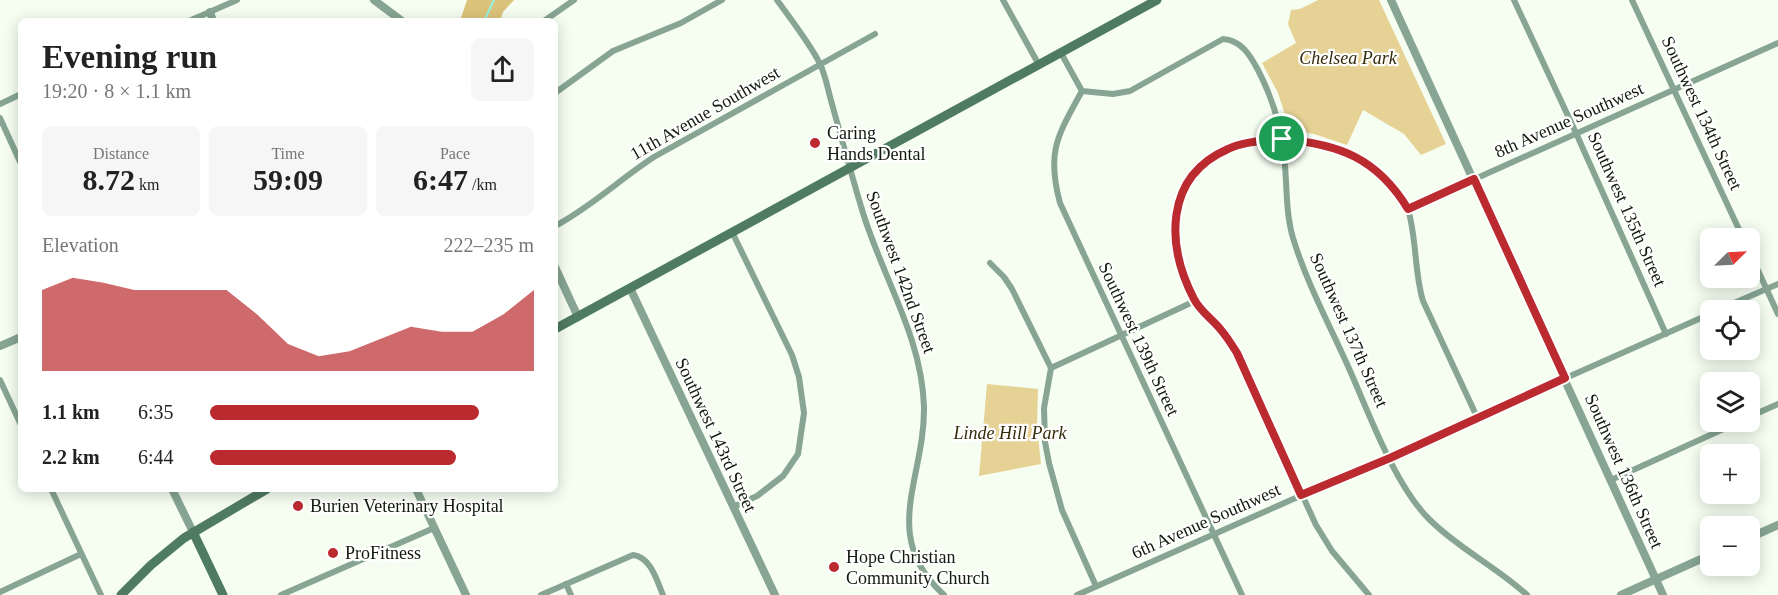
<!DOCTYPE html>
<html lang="en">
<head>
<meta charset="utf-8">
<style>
  :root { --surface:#fff; --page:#f6f6f6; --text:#222; --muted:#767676; --accent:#ba2a2f }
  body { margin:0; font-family:Georgia,serif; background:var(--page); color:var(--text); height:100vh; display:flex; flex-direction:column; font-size:22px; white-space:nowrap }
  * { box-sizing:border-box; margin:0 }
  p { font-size:20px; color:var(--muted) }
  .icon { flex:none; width:33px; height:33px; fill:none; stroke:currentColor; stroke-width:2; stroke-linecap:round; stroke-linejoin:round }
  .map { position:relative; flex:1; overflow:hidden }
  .panel { position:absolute; left:18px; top:18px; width:540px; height:474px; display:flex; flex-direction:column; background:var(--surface); border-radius:9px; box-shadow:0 3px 15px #0003 }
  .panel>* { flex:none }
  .needle { width:39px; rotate:66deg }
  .tools { position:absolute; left:1700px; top:228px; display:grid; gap:12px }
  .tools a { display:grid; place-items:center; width:60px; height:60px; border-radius:9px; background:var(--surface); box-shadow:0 3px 15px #0003; font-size:30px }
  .pin { position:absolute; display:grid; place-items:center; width:51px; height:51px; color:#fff; margin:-26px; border:3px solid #fff; border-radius:50%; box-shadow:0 2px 6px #0007 }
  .round { display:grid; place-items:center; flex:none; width:63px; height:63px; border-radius:9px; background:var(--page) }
  .head { display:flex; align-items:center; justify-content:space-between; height:102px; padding:0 24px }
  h1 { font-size:33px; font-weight:700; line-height:45px }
  .stats { display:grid; grid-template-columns:repeat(3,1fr); gap:9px; height:102px; padding:6px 24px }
  .stats div { display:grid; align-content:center; border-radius:9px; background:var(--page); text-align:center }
  .stats b { font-size:30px; font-weight:700 }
  .stats small { font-size:16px; font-weight:400 }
  .stats p { font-size:16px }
  .chart { height:168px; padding:12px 24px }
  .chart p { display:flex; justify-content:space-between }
  .chart svg { width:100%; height:108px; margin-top:6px; fill:var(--accent); opacity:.7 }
  ul { padding:0 24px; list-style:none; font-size:20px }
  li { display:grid; grid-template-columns:96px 72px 1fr; align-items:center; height:45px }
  li i { height:15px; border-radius:8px; background:var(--accent) }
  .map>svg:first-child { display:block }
</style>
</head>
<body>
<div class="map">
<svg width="1778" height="595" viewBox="0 0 1778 595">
  <rect width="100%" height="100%" fill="#f5fef1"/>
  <g fill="#e7d295">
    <path d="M 1318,0 L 1379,0 L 1446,144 L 1421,155 L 1404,134 L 1363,110 L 1347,145 L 1314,134 L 1290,130 L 1278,93 L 1262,63 L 1296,43 L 1288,24 L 1291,10 L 1300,9 Z"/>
    <path d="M 987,384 L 1038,389 L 1037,427 L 1041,464 L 979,476 Z"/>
  </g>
  <path fill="#dcc37b" d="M 467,0 L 514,0 L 503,12 L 500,21 L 460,21 Z"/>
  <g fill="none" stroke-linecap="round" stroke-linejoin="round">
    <path stroke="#94f3df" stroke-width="2" d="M 484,21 L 494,0"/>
    <g stroke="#87a592" stroke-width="6">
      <path d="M 777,0 C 790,18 811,45 820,64 C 826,76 828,91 832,104 C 842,140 852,177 863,213 C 883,278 922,337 924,407 C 925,479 879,536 944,595"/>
      <path d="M 1003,0 L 1039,65"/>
      <path d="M 1514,0 L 1576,133 L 1666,334"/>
      <path d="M 1632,0 L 1743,238"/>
      <path d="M 189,21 L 237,0"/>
      <path d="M 544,21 L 574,0"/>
      <path d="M 1061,53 L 1082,91 L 1113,94 L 1130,91 L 1223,39 C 1241,40 1250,55 1258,70 C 1274,101 1283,131 1285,166 C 1287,190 1286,214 1293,238 C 1306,281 1328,322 1347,364 C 1368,410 1394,485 1430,520 C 1459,549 1497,567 1527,595"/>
      <path d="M 1082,91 C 1058,135 1046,151 1060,203 L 1242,595"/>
      <path d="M 555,93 L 613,51 L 681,23 L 722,0"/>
      <path d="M 0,104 L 21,94"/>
      <path d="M 0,118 L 21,164"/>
      <path d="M 1408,209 C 1417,240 1414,271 1423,301 L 1477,417"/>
      <path d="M 555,226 C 591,207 620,179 654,157 L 875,34"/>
      <path d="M 732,232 L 792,355 L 799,377 L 804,413 L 798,454 L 783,476 L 757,496 L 733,507"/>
      <path d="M 1749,251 L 1778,314"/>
      <path d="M 990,263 L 1004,277 L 1012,289 L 1051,368 L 1044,408 L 1045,442 L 1049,463 L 1062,510 L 1096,586"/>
      <path d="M 1718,310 L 1778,284"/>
      <path d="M 1051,368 L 1195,301"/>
      <path d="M 0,380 L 21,425"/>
      <path d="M 1749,417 L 1778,404"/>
      <path d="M 1611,480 L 1739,422"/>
      <path d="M 51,489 L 101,595"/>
      <path d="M 566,584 L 571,595"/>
      <path d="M 0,592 L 81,554"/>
      <path d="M 281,595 L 434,528"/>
      <path d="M 541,595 L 633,555 C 651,557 657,581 663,595"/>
      <path d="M 1077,595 L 1710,314"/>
      <path d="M 1369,595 L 1332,551 L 1316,525 L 1237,353 C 1232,345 1227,337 1222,330 C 1213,320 1201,311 1194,300 C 1186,285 1179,265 1176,248 C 1159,153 1269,119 1341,150 C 1370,162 1392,183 1408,209 L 1778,43"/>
    </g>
    <g stroke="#87a592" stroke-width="8">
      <path d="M 374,0 L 402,21"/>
      <path d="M 1391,0 L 1663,595"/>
      <path d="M 210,12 L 213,21"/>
      <path d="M 555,267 L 578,317"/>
      <path d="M 630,288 L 775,595"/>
      <path d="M 0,346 L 21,337"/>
      <path d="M 172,489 L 193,532"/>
      <path d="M 416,489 L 466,595"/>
      <path d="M 1749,538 L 1778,525"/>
      <path d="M 1621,595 L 1710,555"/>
    </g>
    <g stroke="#4f7b61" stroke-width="9">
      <path d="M 555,329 L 1157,0"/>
      <path d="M 193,532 L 223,595"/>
      <path d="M 121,595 L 151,565 L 184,538 L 267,489"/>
    </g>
  </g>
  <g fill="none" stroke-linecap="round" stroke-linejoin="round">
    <g stroke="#fff" stroke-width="12">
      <path id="route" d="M 1282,139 C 1339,144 1377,158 1408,209 L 1474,179 L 1565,378 L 1390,458 L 1301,495 L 1237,353 C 1232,345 1227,337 1221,330 C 1213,320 1200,311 1194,299 C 1166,245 1164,177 1228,149 C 1245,141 1264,141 1282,139 Z"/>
    </g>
    <use href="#route" stroke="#ba2a2f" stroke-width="8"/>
  </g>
  <g fill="#ba2a2f" stroke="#fff" stroke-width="2">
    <circle cx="815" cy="143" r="6"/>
    <circle cx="298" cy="506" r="6"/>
    <circle cx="333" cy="553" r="6"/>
    <circle cx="834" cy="567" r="6"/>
  </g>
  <g text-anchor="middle" stroke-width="4.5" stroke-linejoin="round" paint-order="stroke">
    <g font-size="18" font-style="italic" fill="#352b0a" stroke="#fff">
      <text x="1348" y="64">Chelsea Park</text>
      <text x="1010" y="439">Linde Hill Park</text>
    </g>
    <g font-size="18" fill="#131a0f" stroke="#fff">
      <text transform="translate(705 113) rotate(-30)" y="6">11th Avenue Southwest</text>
      <text transform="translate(1702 113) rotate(65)" y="6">Southwest 134th Street</text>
      <text transform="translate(1569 120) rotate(-24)" y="6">8th Avenue Southwest</text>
      <text transform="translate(1627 209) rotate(66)" y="6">Southwest 135th Street</text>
      <text transform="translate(901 272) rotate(70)" y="6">Southwest 142nd Street</text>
      <text transform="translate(1349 330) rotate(66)" y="6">Southwest 137th Street</text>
      <text transform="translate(1139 339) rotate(65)" y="6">Southwest 139th Street</text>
      <text transform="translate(716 435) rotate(65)" y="6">Southwest 143rd Street</text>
      <text transform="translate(1624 471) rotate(66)" y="6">Southwest 136th Street</text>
      <text transform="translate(1206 521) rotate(-24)" y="6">6th Avenue Southwest</text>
    </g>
    <g font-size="18" fill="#131a0f" stroke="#fff" text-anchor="start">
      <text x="827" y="139">Caring<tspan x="827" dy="21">Hands Dental</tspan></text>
      <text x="310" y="512">Burien Veterinary Hospital</text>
      <text x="345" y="559">ProFitness</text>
      <text x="846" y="563">Hope Christian<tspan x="846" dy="21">Community Church</tspan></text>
    </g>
  </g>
</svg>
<div class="tools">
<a><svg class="needle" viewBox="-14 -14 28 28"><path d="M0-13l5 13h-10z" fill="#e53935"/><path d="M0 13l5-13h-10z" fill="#767676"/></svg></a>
<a><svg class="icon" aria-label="locate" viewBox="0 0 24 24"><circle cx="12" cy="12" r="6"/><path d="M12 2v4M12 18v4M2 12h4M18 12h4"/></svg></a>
<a><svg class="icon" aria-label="layers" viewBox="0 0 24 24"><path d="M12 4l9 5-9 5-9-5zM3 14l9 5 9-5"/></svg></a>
<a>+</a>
<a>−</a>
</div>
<div class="pin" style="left:1282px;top:139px;background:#1e9e55"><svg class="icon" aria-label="arrive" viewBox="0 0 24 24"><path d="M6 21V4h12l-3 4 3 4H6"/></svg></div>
<section class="panel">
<div class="head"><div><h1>Evening run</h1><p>19:20 · 8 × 1.1 km</p></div><a class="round"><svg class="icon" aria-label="share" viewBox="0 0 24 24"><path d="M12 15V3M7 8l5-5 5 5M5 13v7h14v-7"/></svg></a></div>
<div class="stats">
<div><p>Distance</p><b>8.72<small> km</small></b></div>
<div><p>Time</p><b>59:09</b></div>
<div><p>Pace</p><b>6:47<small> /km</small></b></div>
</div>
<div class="chart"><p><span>Elevation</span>222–235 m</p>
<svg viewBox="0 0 160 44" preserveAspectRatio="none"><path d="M0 44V11L10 6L20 8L30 11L40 11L50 11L60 11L70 21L80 33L90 38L100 36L110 31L120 26L130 28L140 28L150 21L160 11V44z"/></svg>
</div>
<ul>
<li><b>1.1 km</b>6:35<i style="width:83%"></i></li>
<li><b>2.2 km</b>6:44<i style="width:76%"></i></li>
</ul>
</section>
</div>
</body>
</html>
